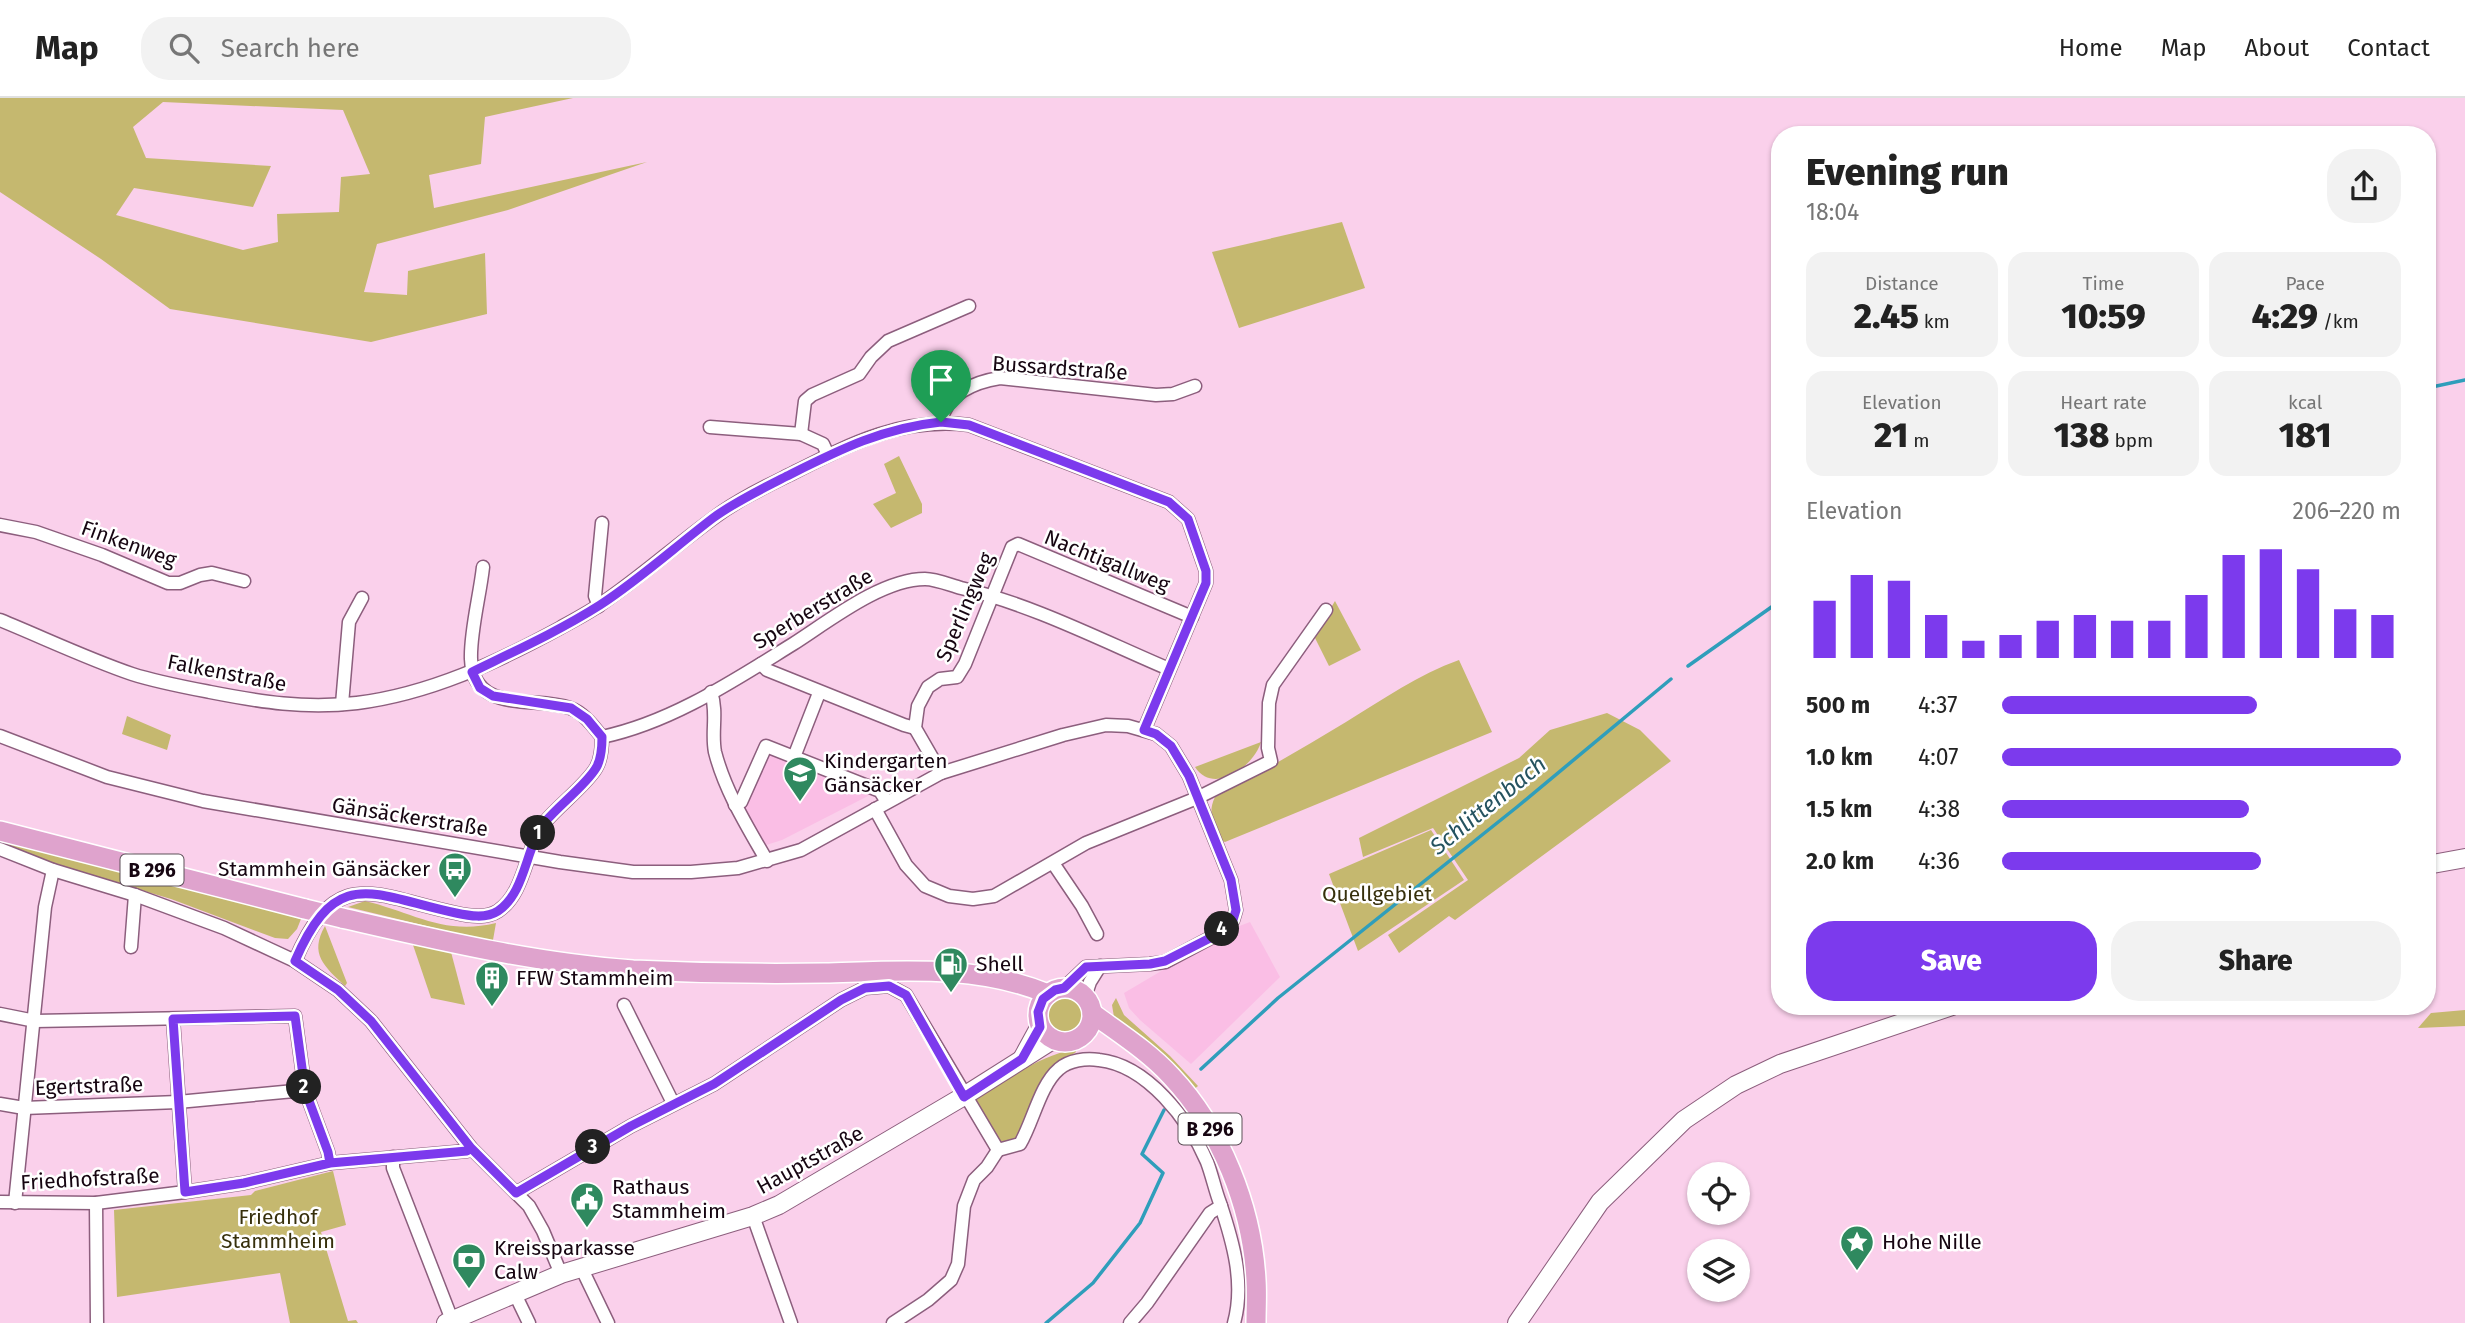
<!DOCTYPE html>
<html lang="en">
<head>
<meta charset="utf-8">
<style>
  :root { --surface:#fff; --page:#f2f2f2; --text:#222; --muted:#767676; --line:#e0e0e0; --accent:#7c3aed }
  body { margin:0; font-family:"Fira Sans",sans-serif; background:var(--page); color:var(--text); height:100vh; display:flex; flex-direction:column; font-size:26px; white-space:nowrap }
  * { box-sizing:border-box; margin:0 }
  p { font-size:23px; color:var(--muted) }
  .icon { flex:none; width:38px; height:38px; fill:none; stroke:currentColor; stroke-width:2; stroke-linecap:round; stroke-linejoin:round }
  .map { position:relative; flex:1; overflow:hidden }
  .sheet { position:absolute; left:1771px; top:28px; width:665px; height:889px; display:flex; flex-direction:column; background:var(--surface); border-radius:28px; box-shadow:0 2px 5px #0004 }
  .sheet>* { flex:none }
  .controls { position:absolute; left:1687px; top:1064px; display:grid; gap:14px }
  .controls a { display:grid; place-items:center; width:63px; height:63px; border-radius:50%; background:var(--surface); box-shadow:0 2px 5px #0004; font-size:35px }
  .pin { position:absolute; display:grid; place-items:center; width:60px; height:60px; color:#fff; margin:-72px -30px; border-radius:50% 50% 50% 0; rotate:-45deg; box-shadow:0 0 7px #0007 }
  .pin .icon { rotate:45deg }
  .km { position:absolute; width:35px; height:35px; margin:-18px; border-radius:50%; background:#222; color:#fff; font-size:19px; line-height:35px; text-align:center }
  .round { display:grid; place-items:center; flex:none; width:74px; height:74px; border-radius:28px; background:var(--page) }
  .headline { display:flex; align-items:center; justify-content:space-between; height:119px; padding:0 35px }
  h1 { font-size:38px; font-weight:800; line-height:52px }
  .metrics { display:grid; grid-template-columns:repeat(3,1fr); gap:10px; height:119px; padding:7px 35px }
  .metrics div { display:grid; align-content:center; border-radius:18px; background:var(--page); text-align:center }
  .metrics b { font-size:35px; font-weight:800 }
  .metrics small { font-size:19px; font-weight:400 }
  .metrics p { font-size:19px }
  .chart { height:196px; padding:14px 35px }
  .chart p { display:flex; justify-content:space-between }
  .chart svg { width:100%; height:126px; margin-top:7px; stroke:var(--accent); stroke-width:6 }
  .action { display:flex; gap:14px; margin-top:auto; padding:14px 35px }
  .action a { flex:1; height:80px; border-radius:28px; background:var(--accent); color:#fff; font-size:28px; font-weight:800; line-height:80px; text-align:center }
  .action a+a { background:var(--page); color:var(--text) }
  ul { padding:0 35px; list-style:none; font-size:23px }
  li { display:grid; grid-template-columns:112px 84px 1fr; align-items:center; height:52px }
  li i { height:18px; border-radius:9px; background:var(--accent) }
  header { display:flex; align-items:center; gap:42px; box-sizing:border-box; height:98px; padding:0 35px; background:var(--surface); border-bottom:2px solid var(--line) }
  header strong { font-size:33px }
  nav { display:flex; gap:38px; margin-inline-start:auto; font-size:24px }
  .search { width:490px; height:63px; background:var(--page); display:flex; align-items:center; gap:18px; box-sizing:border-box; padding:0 24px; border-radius:28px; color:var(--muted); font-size:26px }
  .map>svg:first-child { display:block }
</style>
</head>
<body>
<header>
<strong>Map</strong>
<div class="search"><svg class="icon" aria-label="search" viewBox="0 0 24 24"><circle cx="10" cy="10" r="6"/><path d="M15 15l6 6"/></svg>Search here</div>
<nav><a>Home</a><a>Map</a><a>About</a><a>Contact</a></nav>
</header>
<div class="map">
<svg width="2465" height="1225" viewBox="0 0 2465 1225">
  <rect width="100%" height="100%" fill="#fad0eb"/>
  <g fill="#fabee5">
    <path d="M 772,653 L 870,692 L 868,698 L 782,742 L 763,748 L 744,711 L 765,656 Z"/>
    <path d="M 1250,824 L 1280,879 L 1191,966 L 1140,922 L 1129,910 L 1124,895 L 1234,830 Z"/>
  </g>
  <g fill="#c5b86f" fill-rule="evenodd">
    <path d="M 0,0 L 573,0 L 485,19 L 481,66 L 429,77 L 434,110 L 647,64 L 508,112 L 377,146 L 364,194 L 407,197 L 408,173 L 485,155 L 487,216 L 371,244 L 170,211 L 101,161 L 0,94 ZM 163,4 L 343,12 L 370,76 L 341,79 L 339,114 L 277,116 L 278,144 L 243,152 L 116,117 L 134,90 L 253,109 L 271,68 L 146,60 L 133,29 Z"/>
    <path d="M 1342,124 L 1365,190 L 1239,230 L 1212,154 Z"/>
    <path d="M 899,358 L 922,406 L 922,415 L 891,430 L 873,406 L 896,395 L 884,366 Z"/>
    <path d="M 1335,503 L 1361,552 L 1329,568 L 1314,538 Z"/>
    <path d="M 1459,562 L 1492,634 L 1225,744 L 1220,742 C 1214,726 1207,715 1215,699 C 1260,675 1303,650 1346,624 C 1382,602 1419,576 1459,562 Z"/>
    <path d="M 1607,615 L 1640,632 L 1671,663 L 1455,822 L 1449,818 L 1399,855 L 1388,837 L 1468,782 L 1433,730 L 1363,759 L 1359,740 L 1519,660 L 1550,632 Z"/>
    <path d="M 127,618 L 171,637 L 167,652 L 122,636 Z"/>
    <path d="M 1261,644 C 1254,668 1214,698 1195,669 Z"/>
    <path d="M 1431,732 L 1464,782 L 1358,853 L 1329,776 Z"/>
    <path d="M 0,740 L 301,821 L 297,831 L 288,841 L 275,840 L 171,801 L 53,766 L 0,745 Z"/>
    <path d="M 365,803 C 412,814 444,838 496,825 L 493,842 L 480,841 L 348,809 Z"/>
    <path d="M 325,828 L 347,885 L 345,888 C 324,868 309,856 325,828 Z"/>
    <path d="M 413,847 L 451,854 L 465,907 L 431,900 Z"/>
    <circle cx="1064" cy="917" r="20"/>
    <path d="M 1116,900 L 1124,917 L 1170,958 L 1198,988 L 1192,993 L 1112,925 L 1114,919 L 1112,907 Z"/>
    <path d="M 2465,912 L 2465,928 L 2418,930 L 2431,915 Z"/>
    <path d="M 1075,951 L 1076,954 L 1049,972 L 1038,991 L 1018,1041 L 1009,1044 L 1000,1043 L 974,1005 L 977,999 C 1008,981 1039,958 1075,951 Z"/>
    <path d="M 333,1073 L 346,1127 L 321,1134 L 348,1223 L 356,1222 L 358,1225 L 290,1225 L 280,1175 L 117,1199 L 114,1112 L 251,1097 L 255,1093 Z"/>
  </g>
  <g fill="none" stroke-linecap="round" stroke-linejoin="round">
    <g stroke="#2f9ebb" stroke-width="3.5">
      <path d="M 2427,290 L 2465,282"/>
      <path d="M 1688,568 L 1780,503"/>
      <path d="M 1201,971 L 1278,900 L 1517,709 L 1671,581"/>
      <path d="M 1046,1225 L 1093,1185 L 1140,1125 L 1163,1075 L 1142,1056 L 1164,1012"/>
    </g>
    <g stroke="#8c5e7d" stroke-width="15">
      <g id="street">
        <path d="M 941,324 C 946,296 974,284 1000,280 L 1156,297 L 1173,296 L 1195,288"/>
        <path d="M 710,329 L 801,336 L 823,346 L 828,357"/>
        <path d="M 801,336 L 805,303 L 812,297 L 859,276 L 871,259 L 888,243 L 969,208"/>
        <path d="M 0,427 L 36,434 L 102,457 L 168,485 L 180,485 L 200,477 L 212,475 L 244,483"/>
        <path d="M 599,508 L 595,498 L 602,425"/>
        <path d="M 0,522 C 44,540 88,561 132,576 C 157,584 184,589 210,594 C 261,604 305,611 357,605 C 429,596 498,564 560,530 C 574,522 588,515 601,506 C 641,479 676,447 715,419 C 739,401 767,388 793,375 C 852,345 902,319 969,327 L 1169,404 L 1188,421 L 1206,473 L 1206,485 L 1144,632"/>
        <path d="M 761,566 L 767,572 L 904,627 L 915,630"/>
        <path d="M 711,594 C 718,615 711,634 715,654 C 725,693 747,728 767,763"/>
        <path d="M 342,606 L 349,524 L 362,500"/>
        <path d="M 0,638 L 107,679 L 203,703 L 560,764 L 633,774 L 691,774 L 738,770 L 801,752 L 941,675 L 1063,637 L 1106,627 L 1128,628 L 1156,636 L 1171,648 L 1189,678 L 1231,782 L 1236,812 L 1233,822 L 1214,838 L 1165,864 L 1150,866 L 1086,869 L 1064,890"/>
        <path d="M 602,639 C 672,624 733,583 793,546 C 829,523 882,481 925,481 C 936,481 950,487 961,490 C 1031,506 1103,543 1169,571"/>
        <path d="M 794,659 L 819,595"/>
        <path d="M 941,675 L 915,630 L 918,608 L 928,589 L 940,581 L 957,579 L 965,566 L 1012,449 L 1018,446 L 1192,519"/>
        <path d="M 735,707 L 741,704 L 766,648 L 880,693 L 887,704"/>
        <path d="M 875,711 L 906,767 L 925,788 L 949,798 L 973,801 L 994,798 L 1086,745 L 1197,700 L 1271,663 L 1268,650 L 1269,605 L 1273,587 L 1326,512"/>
        <path d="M 0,751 L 53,772 L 135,797 L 224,830 L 295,863 L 338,892 L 371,923 L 471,1050 L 529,1108 L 543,1133 L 561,1176"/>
        <path d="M 1053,765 L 1082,808 L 1097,836"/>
        <path d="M 131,849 L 135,797"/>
        <path d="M 295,863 C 336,765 374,798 456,815 C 469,818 486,821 498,813 C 526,794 525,750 545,724 C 559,707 586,687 596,670 C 601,662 602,648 602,639 C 593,628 584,615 570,610 C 534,598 473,616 471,561 C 470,534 480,497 483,469"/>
        <path d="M 1085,899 L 1090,884 L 1100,868"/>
        <path d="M 624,907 L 673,1005"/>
        <path d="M 0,916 L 35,923 L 295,918 L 305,992 L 328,1054 L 330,1065"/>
        <path d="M 173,921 L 185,1094"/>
        <path d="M 0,1006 L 24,1010 L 178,1004 L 305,992"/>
        <path d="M 998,1052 L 1020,1046 C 1033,1024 1040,987 1059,971 C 1069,962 1086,960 1099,962 C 1147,967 1189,1022 1207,1064 C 1212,1077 1215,1092 1220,1105 C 1233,1144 1245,1185 1234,1225"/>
        <path d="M 393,1059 L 393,1070 L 452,1222"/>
        <path d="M 516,1095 L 631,1028 L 714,986 L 841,902 L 865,890 L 889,888 L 906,897 L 998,1052"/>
        <path d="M 0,1104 L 96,1105 L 185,1094 L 244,1085 L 330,1065 L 467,1053 L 471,1050"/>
        <path d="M 15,1105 L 45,809 L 53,772"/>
        <path d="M 96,1105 L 97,1225"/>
        <path d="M 753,1118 L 791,1225"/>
        <path d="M 581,1169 L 608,1225"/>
        <path d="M 514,1194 L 529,1225"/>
        <path d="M 893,1225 L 928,1202 L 951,1182 L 958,1166 L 964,1108 L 974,1082 L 987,1069 L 998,1052"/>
        <path d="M 1130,1225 L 1147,1205 L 1210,1115 L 1221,1108"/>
      </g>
    </g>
    <g stroke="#8c5e7d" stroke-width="20">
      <g id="secondary">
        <path d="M 2427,767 L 2465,760"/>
        <path d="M 1022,961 L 1040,928"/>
        <path d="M 446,1225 L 561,1176 L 753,1118 L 779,1107 L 964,998 L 1054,941"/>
        <path d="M 1517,1225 L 1600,1104 L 1684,1022 L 1736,987 L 1780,966 L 1952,908"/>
      </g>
    </g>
    <g stroke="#fff" stroke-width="22">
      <g id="primary">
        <path d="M 0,733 L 305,811"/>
        <path d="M 342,820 C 438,842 534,865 633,872 C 696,875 760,876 824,875 C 899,873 977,866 1048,896"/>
        <circle cx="1065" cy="917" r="27"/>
        <path d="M 1092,915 C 1119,935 1148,953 1171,978 C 1221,1031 1252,1109 1256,1182 C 1257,1196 1256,1211 1256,1225"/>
      </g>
    </g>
    <use href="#street" stroke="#fff" stroke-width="12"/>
    <use href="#secondary" stroke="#fff" stroke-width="18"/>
    <use href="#primary" stroke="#dfa3cd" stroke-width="19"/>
    <g stroke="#fff" stroke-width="22" stroke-linecap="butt">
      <path id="primary-bridge" d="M 305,811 L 342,820"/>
    </g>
    <use href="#primary-bridge" stroke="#dfa3cd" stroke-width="19"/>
  </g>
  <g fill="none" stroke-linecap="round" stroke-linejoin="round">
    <g stroke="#fff" stroke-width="14">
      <path id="route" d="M 941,324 C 882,330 839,352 787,378 C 762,391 736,403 713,420 C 675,449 640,481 600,507 C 559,533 515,553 472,574 L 480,590 L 493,598 L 571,610 L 587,621 L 602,639 C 602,648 601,662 596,670 C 586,687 559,707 545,724 C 525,750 526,794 498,813 C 486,821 469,818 456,815 C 374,798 337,765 295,863 L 338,892 L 371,923 L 471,1050 L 467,1053 L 330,1065 L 328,1054 L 305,992 L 295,918 L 173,921 L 185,1094 L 244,1085 L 330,1065 L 467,1053 L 471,1050 L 516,1095 L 631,1028 L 714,986 L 841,902 L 865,890 L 889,888 L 906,897 L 964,999 L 1022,961 L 1040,929 L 1038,914 L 1043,901 L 1055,892 L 1064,890 L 1086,869 L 1150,866 L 1165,863 L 1214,838 L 1233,822 L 1236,812 L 1231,782 L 1189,678 L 1171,648 L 1156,636 L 1144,632 L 1206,485 L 1206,473 L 1188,421 L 1169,404 L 969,327 L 941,324"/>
    </g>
    <use href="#route" stroke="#7c3aed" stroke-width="9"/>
  </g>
  <defs>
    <g id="school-pin" transform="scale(1.75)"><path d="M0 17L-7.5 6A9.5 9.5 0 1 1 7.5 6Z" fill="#2f895f" stroke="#fff"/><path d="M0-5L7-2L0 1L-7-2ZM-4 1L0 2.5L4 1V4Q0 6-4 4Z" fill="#fff"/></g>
    <g id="bus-pin" transform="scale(1.75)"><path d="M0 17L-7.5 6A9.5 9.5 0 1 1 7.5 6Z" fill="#2f895f" stroke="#fff"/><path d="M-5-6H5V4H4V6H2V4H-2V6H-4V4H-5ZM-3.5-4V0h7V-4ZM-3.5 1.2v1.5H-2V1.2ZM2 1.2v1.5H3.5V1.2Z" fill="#fff"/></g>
    <g id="fuel-pin" transform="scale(1.75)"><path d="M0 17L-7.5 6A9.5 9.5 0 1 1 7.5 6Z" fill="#2f895f" stroke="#fff"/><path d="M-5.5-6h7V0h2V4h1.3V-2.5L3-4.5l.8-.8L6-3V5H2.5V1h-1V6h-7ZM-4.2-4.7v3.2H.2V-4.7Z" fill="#fff"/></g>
    <g id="building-pin" transform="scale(1.75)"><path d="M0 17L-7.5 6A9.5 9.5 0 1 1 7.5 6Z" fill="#2f895f" stroke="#fff"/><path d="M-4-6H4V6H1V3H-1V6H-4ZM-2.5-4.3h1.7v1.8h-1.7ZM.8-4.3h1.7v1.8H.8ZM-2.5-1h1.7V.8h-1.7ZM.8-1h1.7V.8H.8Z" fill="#fff"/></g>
    <g id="civic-pin" transform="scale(1.75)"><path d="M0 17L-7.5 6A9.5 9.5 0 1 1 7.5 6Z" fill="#2f895f" stroke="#fff"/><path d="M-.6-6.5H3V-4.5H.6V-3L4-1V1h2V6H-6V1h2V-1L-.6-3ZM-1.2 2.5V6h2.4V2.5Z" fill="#fff"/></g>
    <g id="sight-pin" transform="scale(1.75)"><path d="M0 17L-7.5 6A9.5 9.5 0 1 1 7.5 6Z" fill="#2f895f" stroke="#fff"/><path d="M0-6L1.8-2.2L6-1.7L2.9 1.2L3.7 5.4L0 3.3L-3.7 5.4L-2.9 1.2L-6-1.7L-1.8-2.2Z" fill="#fff"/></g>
    <g id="bank-pin" transform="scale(1.75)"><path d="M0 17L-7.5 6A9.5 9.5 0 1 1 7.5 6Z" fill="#2f895f" stroke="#fff"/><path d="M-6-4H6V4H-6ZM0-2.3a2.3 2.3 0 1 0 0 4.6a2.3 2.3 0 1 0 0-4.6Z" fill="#fff"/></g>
  </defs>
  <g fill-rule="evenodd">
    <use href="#school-pin" x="800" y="675"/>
    <use href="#bus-pin" x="455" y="771"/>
    <use href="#fuel-pin" x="951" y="866"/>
    <use href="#building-pin" x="492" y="880"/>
    <use href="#civic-pin" x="587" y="1101"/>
    <use href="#sight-pin" x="1857" y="1144"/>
    <use href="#bank-pin" x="469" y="1162"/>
  </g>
  <g text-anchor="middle" stroke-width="5" stroke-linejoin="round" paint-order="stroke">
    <g fill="#fff" stroke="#5c5058" stroke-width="2">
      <rect x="120.5" y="756.5" width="63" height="31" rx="5"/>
      <rect x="1178.5" y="1015.5" width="63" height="31" rx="5"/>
    </g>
    <g font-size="19" font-weight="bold" fill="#160511">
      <text x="152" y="779">B 296</text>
      <text x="1210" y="1038">B 296</text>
    </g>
    <g font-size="21" fill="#160511" stroke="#fff">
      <text transform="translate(1060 270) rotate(4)" y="7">Bussardstraße</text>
      <text transform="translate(129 446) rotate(20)" y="7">Finkenweg</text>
      <text transform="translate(1107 463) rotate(22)" y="7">Nachtigallweg</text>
      <text transform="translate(965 509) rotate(-67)" y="7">Sperlingweg</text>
      <text transform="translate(813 511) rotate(-31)" y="7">Sperberstraße</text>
      <text transform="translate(227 575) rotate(11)" y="7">Falkenstraße</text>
      <text transform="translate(410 719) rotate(9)" y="7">Gänsäckerstraße</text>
      <text transform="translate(89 988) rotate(-2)" y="7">Egertstraße</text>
      <text transform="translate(810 1062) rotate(-29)" y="7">Hauptstraße</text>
      <text transform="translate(90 1081) rotate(-3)" y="7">Friedhofstraße</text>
    </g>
    <g font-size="21" fill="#160511" stroke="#fff" text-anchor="start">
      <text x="824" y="670">Kindergarten<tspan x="824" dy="24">Gänsäcker</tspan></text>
      <text x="430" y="778" text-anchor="end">Stammhein Gänsäcker</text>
      <text x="976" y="873">Shell</text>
      <text x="516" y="887">FFW Stammheim</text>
      <text x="612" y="1096">Rathaus<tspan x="612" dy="24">Stammheim</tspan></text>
      <text x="1882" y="1151">Hohe Nille</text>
      <text x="494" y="1157">Kreissparkasse<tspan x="494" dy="24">Calw</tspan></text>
    </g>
    <g font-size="21" fill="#37300c" stroke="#fff">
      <text x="1377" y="803">Quellgebiet</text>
      <text x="278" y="1126">Friedhof<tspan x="278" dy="24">Stammheim</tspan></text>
    </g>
    <g font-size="23" font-style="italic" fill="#255360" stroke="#fff">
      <text transform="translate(1488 707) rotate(-39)" y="8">Schlittenbach</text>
    </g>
  </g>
</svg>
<div class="controls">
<a><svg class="icon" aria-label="locate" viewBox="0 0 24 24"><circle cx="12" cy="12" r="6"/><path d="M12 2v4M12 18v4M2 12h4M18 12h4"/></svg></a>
<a><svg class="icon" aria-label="layers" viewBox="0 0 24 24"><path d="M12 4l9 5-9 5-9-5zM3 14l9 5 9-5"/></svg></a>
</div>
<div class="pin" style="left:941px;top:324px;background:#1e9e55"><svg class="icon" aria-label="arrive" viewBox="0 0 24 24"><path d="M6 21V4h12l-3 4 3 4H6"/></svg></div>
<b class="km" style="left:538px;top:735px">1</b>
<b class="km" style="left:304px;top:989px">2</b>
<b class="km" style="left:593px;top:1049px">3</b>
<b class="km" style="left:1222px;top:831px">4</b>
<section class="sheet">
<div class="headline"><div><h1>Evening run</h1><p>18:04</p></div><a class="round"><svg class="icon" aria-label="share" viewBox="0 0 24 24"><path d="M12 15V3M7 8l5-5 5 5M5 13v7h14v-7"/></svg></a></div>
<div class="metrics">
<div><p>Distance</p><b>2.45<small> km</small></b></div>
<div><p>Time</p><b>10:59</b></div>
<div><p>Pace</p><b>4:29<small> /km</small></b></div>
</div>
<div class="metrics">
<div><p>Elevation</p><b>21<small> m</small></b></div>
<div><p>Heart rate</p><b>138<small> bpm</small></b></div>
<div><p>kcal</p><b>181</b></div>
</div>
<div class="chart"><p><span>Elevation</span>206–220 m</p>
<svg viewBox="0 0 160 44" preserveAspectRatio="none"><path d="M5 44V24M15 44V15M25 44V17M35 44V29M45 44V38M55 44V36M65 44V31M75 44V29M85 44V31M95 44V31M105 44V22M115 44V8M125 44V6M135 44V13M145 44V27M155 44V29"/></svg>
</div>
<ul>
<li><b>500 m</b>4:37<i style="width:64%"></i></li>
<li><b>1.0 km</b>4:07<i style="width:100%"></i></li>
<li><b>1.5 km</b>4:38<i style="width:62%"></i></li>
<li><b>2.0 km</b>4:36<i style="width:65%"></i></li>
</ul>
<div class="action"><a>Save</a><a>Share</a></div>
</section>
</div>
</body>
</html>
